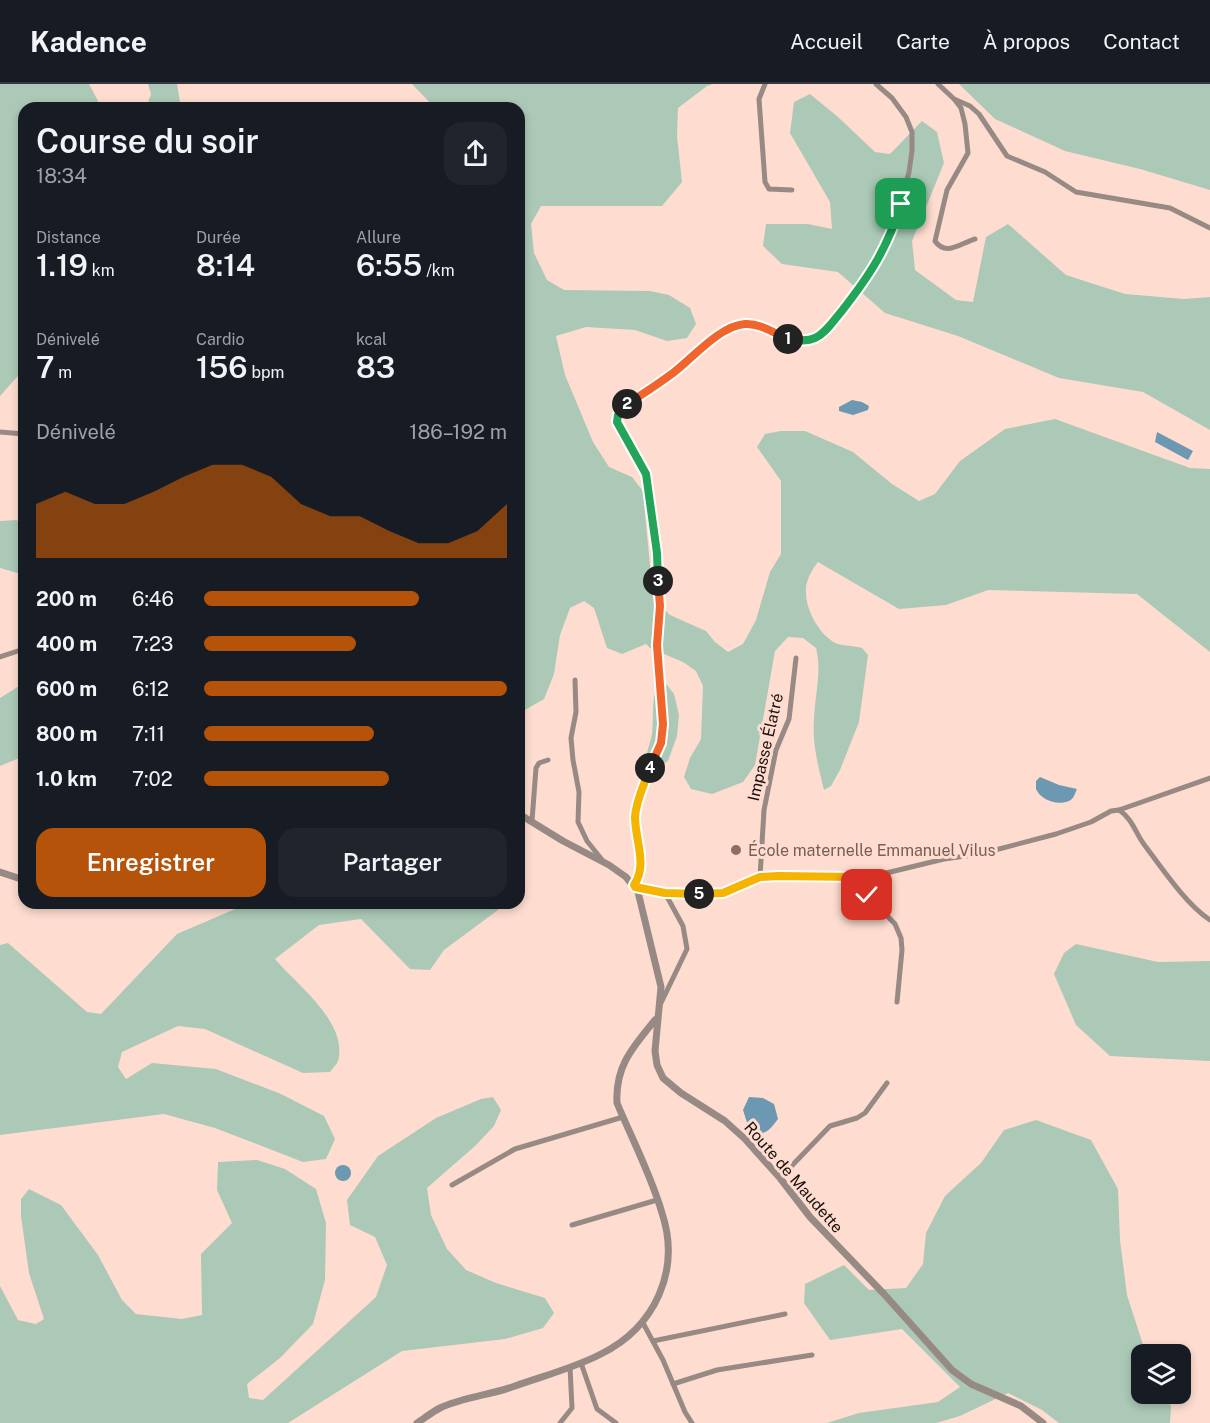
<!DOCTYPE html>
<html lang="fr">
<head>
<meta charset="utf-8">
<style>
  :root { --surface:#171b24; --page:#20242c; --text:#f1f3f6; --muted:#9ea1a6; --line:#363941; --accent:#b45309 }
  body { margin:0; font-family:"Public Sans",sans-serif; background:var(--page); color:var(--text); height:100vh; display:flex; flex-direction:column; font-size:22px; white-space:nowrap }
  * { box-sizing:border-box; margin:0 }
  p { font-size:20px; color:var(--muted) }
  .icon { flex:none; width:33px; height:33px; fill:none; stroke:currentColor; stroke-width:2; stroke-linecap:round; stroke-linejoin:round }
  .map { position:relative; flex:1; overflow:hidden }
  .drawer { position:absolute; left:18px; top:18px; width:507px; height:807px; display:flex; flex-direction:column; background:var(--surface); border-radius:18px; box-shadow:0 3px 9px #0003 }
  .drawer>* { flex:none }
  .fabs { position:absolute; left:1131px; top:1260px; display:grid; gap:12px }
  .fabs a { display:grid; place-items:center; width:60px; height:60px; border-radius:12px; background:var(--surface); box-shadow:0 3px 9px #0003; font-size:30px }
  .pin { position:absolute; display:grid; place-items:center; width:51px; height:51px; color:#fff; margin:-26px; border-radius:12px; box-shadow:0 3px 9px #0006 }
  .km { position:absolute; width:30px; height:30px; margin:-15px; border-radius:50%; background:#222; color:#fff; font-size:16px; line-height:30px; text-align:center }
  .round { display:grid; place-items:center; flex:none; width:63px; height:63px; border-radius:18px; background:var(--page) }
  .overview { display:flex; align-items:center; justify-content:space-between; height:102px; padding:0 18px }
  h1 { font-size:33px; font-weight:600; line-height:45px }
  .stats { display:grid; grid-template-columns:repeat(3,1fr); gap:9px; height:102px; padding:6px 18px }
  .stats div { display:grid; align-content:center }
  .stats b { font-size:30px; font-weight:600 }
  .stats small { font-size:16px; font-weight:400 }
  .stats p { font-size:16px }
  .chart { height:168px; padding:12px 18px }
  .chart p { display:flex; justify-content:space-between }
  .chart svg { width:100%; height:108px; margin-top:6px; fill:var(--accent); opacity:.7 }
  .primary-button { display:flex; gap:12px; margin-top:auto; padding:12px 18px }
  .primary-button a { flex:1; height:69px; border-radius:18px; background:var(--accent); color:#fff; font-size:24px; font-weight:600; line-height:69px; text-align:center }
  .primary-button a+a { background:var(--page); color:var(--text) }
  ul { padding:0 18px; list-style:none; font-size:20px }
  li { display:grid; grid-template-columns:96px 72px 1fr; align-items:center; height:45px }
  li i { height:15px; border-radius:8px; background:var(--accent) }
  header { display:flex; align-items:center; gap:36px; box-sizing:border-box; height:84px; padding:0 30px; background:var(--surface); border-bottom:2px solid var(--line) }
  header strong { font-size:28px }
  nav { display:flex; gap:33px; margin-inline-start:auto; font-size:21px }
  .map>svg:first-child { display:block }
</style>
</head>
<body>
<header>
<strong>Kadence</strong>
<nav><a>Accueil</a><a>Carte</a><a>À propos</a><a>Contact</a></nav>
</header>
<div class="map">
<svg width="1210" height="1339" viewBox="0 0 1210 1339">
  <rect width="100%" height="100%" fill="#feddd0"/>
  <g fill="#abc9b6">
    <path d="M 0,0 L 89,0 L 98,17 L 100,24 L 24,24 L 24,285 L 0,312 Z"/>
    <path d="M 148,0 L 177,0 L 181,24 L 146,24 L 151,10 Z"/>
    <path d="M 412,0 L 713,0 L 707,2 L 678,24 L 677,52 L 682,98 L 662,122 L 541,122 L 531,140 L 534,169 L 547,196 L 564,206 L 650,207 L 669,211 L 690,224 L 696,240 L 687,254 L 667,257 L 635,246 L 586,243 L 556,252 L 565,291 L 593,358 L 609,383 L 632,393 L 643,407 L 653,514 L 670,531 L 706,547 L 715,558 L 728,568 L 743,560 L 756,536 L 770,488 L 781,470 L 781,397 L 757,363 L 765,350 L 781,347 L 805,347 L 853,368 L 892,400 L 919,417 L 935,410 L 960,377 L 1005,345 L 1055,335 L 1190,384 L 1210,385 L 1210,568 L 1137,510 L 988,506 L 946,521 L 899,525 L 818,478 C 811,487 805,498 806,509 C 806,527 821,554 838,560 C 846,562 855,562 862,564 L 868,571 L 859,638 L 840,686 L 831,702 L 824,706 C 818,682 812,659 814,635 C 815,610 822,587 816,564 L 803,554 L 788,553 L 775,567 L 755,681 L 743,698 L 712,710 L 691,705 L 684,693 L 690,674 L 701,655 L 703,602 L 696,587 L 683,578 L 650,564 L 646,560 L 622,570 L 607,564 L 594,524 L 584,517 L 570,524 L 560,551 L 554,590 L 544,615 L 525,626 L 519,626 L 519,482 C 524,468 526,452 519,438 L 519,24 L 435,24 Z"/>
    <path d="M 959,0 L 1210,0 L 1210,106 L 1140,85 L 1065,67 L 995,35 Z"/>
    <path d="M 810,10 L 838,33 L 875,68 L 890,70 L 922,37 L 937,48 L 944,79 L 912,157 L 915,186 L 956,216 L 973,218 L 986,153 L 1008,140 L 1066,191 L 1125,210 L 1184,215 L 1210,213 L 1210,346 L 1143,308 L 1059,294 L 958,252 L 885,229 L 838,188 L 782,180 L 763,162 L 766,140 L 808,140 L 832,145 L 830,118 L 790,49 L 794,18 Z"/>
    <path d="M 16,436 L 24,439 L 24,491 L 0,484 L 0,437 Z"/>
    <path d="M 24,599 L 24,672 L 0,682 L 0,614 Z"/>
    <path d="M 667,601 L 674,610 L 679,631 L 677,652 L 668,677 L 656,685 L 646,679 C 646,668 650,660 652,650 C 654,633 651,618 657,602 Z"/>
    <path d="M 249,819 L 499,819 L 498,826 L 444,866 L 430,886 L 410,885 L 361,835 L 319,841 L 275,875 C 296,900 344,935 339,972 C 339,978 334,983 330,988 L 303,989 L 205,945 L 178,942 L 122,968 L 118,983 L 126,995 L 152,979 L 216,985 L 281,1010 L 324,1032 L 335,1055 L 326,1075 L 303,1078 L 215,1044 L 164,1030 L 0,1051 L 0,861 L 8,859 L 87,928 L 101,930 L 177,850 Z"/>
    <path d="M 1076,860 L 1158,878 L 1210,877 L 1210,977 L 1110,972 L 1076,941 L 1054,890 L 1064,869 Z"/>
    <path d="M 493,1013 L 501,1026 L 494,1042 L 475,1062 L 427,1104 L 431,1131 L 447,1165 L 466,1186 L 496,1199 L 545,1214 L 554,1229 L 543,1244 L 505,1255 L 402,1267 L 288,1339 L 0,1339 L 0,1202 L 18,1236 L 36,1240 L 44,1235 L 29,1189 L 21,1132 L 21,1115 L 29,1105 L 61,1121 L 98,1171 L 122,1216 L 136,1230 L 182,1235 L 202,1231 L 201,1170 L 232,1139 L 217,1106 L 218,1078 L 257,1076 L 285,1085 L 316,1105 L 326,1139 L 325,1196 L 313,1240 L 280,1274 L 247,1300 L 249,1314 L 263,1316 L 376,1213 L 387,1181 L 375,1153 L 350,1141 L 347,1116 L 378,1072 L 436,1034 L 481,1015 Z"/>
    <path d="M 1036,1036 L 1091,1056 L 1118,1105 L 1120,1156 L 1127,1211 L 1146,1270 L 1142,1270 L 1142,1310 L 1165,1310 L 1171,1322 L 1170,1339 L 1059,1339 L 1042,1326 L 1008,1309 L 960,1332 L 936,1339 L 827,1339 L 859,1329 L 938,1318 L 960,1303 L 902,1245 L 830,1256 L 804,1219 L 805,1200 L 844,1181 L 869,1206 L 906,1204 L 923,1180 L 926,1149 L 945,1112 L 981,1079 L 1004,1046 Z"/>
  </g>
  <g fill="#6c98b1">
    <path d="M 852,316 L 862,318 L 869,322 L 868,326 L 853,331 L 839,327 L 839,323 Z"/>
    <path d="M 1157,348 L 1193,367 L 1188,376 L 1155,358 Z"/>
    <path d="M 1040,693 L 1059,701 L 1077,705 C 1075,709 1074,715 1069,717 C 1057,722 1041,716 1036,705 L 1036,697 Z"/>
    <path d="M 749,1013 L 763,1014 L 774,1020 L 778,1035 C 769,1047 764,1054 749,1045 L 743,1026 Z"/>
    <circle cx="343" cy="1089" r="8"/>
  </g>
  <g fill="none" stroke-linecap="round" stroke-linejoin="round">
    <g stroke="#978984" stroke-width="5">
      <path d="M 765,0 L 759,15 L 765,98 L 769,105 L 792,106"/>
      <path d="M 938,0 L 954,15 L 970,22 L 979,30 L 1007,72 L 1045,88 L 1076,108 L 1170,124 L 1210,144"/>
      <path d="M 955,16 L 961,24 L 965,40 L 968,69 L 947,106 L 935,157 C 946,173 961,159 975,155"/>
      <path d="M 0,348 L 24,350"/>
      <path d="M 0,573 L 24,565"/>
      <path d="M 575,596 L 576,628 L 571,654 L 573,676 L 579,708 L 578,738 L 587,757 L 603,777"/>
      <path d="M 1119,726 L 1210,694"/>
      <path d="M 532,737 L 536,684 L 539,679 L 548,676"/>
      <path d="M 760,793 L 764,726 L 776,666 L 789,635 L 796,574"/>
      <path d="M 858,793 L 867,811 L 895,840 L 901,854 L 902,866 L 897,918"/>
      <path d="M 634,801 L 639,794 L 641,787 L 635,731 L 639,713 L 661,659 L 663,640 L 657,561 L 660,522 L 657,469 L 646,390 L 621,348 L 617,338 L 618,331 L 627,320 L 675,288 L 701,265 L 731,244 L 743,240 L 756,241 L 788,255 L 800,257 L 815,254 L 823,249 L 855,209 L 883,169 L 893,146 L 909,88 L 912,67 L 912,48 L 906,33 L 892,14 L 876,0"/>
      <path d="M 635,803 L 665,809 L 712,810 L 723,809 L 760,793 L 874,792 L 944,775 L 980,770 L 1056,750 L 1091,738 L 1111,727 L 1119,726 C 1133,735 1136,751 1146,763 C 1163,786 1187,821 1210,836"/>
      <path d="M 660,921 L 687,865 L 683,842 L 665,809"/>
      <path d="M 780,1094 L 830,1042 L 857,1034 L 865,1029 L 887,999"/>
      <path d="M 452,1101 L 515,1065 L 623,1033"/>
      <path d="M 572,1141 L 657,1116"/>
      <path d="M 643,1239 L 663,1276 L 685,1328 L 692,1339"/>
      <path d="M 653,1257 L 785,1230"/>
      <path d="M 581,1279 L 597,1325 L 616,1339"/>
      <path d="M 673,1300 L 717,1286 L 812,1271"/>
      <path d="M 560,1339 L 572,1324 L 570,1283"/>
    </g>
    <g stroke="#978984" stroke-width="7">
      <path d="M 519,730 L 563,757 L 609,781 L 626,793 L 638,808 L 661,903 L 655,967 L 657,981 L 663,994 L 681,1009 L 725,1037 L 745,1055 L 780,1094 L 810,1133 L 884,1210 L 952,1286 L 971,1300 L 1021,1322 L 1043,1339"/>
      <path d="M 0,788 L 24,796"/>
      <path d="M 417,1339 C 425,1334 432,1328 440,1324 C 463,1313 491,1311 515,1302 C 543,1292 574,1284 601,1270 C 655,1243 681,1187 662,1129 C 651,1091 632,1055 617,1019 C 615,982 633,963 655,936"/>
    </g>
  </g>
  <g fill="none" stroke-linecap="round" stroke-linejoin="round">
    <g stroke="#fff" stroke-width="12">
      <path id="split-1" d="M 788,255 C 797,256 806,258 815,254 C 826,249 833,237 841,228 C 870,191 887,165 901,120"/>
    </g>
    <g stroke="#fff" stroke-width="12">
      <path id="split-2" d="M 627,320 C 643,310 658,300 673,289 C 693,274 719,242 745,240 C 760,239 774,249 788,255"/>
    </g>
    <g stroke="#fff" stroke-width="12">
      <path id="split-3" d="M 627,320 L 618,331 L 617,338 L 646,390 L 657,469 L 658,497"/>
    </g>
    <g stroke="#fff" stroke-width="12">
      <path id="split-4" d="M 650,684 L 661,659 L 663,640 L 657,561 L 660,522 L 658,497"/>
    </g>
    <g stroke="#fff" stroke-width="12">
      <path id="split-5" d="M 650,684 C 645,699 636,716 635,733 C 635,756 648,781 634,801 L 635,803 L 665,809 L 699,810"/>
    </g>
    <g stroke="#fff" stroke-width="12">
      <path id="split-6" d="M 699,810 L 723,809 L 760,793 L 778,792 L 858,793 L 867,811"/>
    </g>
    <use href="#split-1" stroke="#22a559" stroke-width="8"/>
    <use href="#split-2" stroke="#f0652b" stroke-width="8"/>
    <use href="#split-3" stroke="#22a559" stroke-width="8"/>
    <use href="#split-4" stroke="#f0652b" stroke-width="8"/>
    <use href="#split-5" stroke="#f5b400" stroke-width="8"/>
    <use href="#split-6" stroke="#f5b400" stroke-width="8"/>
  </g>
  <circle fill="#8d6e63" stroke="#feddd0" stroke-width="2" cx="736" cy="766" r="6"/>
  <g text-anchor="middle" stroke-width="6" stroke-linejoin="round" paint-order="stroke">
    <g font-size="16" fill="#1b100c" stroke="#feddd0">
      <text transform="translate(765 663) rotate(-77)" y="6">Impasse Élatré</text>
      <text transform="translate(794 1093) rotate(49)" y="6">Route de Maudette</text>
    </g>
    <g font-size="16" fill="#785e54" stroke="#feddd0" text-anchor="start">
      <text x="748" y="772">École maternelle Emmanuel Vilus</text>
    </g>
  </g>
</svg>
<div class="fabs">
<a><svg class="icon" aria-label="layers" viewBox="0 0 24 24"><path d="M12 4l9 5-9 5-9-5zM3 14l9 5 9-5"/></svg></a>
</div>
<div class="pin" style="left:901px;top:120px;background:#1e9e55"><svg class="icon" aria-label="arrive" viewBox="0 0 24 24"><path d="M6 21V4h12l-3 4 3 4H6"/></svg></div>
<div class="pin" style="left:867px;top:811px;background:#d93025"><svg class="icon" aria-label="check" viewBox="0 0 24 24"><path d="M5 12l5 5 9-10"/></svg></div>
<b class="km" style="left:788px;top:255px">1</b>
<b class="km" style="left:627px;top:320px">2</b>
<b class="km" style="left:658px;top:497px">3</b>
<b class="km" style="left:650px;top:684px">4</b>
<b class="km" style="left:699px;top:810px">5</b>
<section class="drawer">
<div class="overview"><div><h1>Course du soir</h1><p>18:34</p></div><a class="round"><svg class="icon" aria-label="share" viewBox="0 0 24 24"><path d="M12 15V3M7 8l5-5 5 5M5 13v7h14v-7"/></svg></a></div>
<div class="stats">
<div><p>Distance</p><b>1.19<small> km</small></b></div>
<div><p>Durée</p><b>8:14</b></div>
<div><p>Allure</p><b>6:55<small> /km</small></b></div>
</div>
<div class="stats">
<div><p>Dénivelé</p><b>7<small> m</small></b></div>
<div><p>Cardio</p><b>156<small> bpm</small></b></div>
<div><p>kcal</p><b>83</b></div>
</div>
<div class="chart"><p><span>Dénivelé</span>186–192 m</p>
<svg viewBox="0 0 160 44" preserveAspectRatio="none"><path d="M0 44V22L10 17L20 22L30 22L40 17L50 11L60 6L70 6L80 11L90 22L100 27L110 27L120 33L130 38L140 38L150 33L160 22V44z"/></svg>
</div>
<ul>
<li><b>200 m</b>6:46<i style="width:71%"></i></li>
<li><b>400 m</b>7:23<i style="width:50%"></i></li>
<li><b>600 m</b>6:12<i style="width:100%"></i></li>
<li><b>800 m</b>7:11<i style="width:56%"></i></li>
<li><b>1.0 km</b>7:02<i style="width:61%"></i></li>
</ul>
<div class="primary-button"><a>Enregistrer</a><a>Partager</a></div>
</section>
</div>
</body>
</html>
